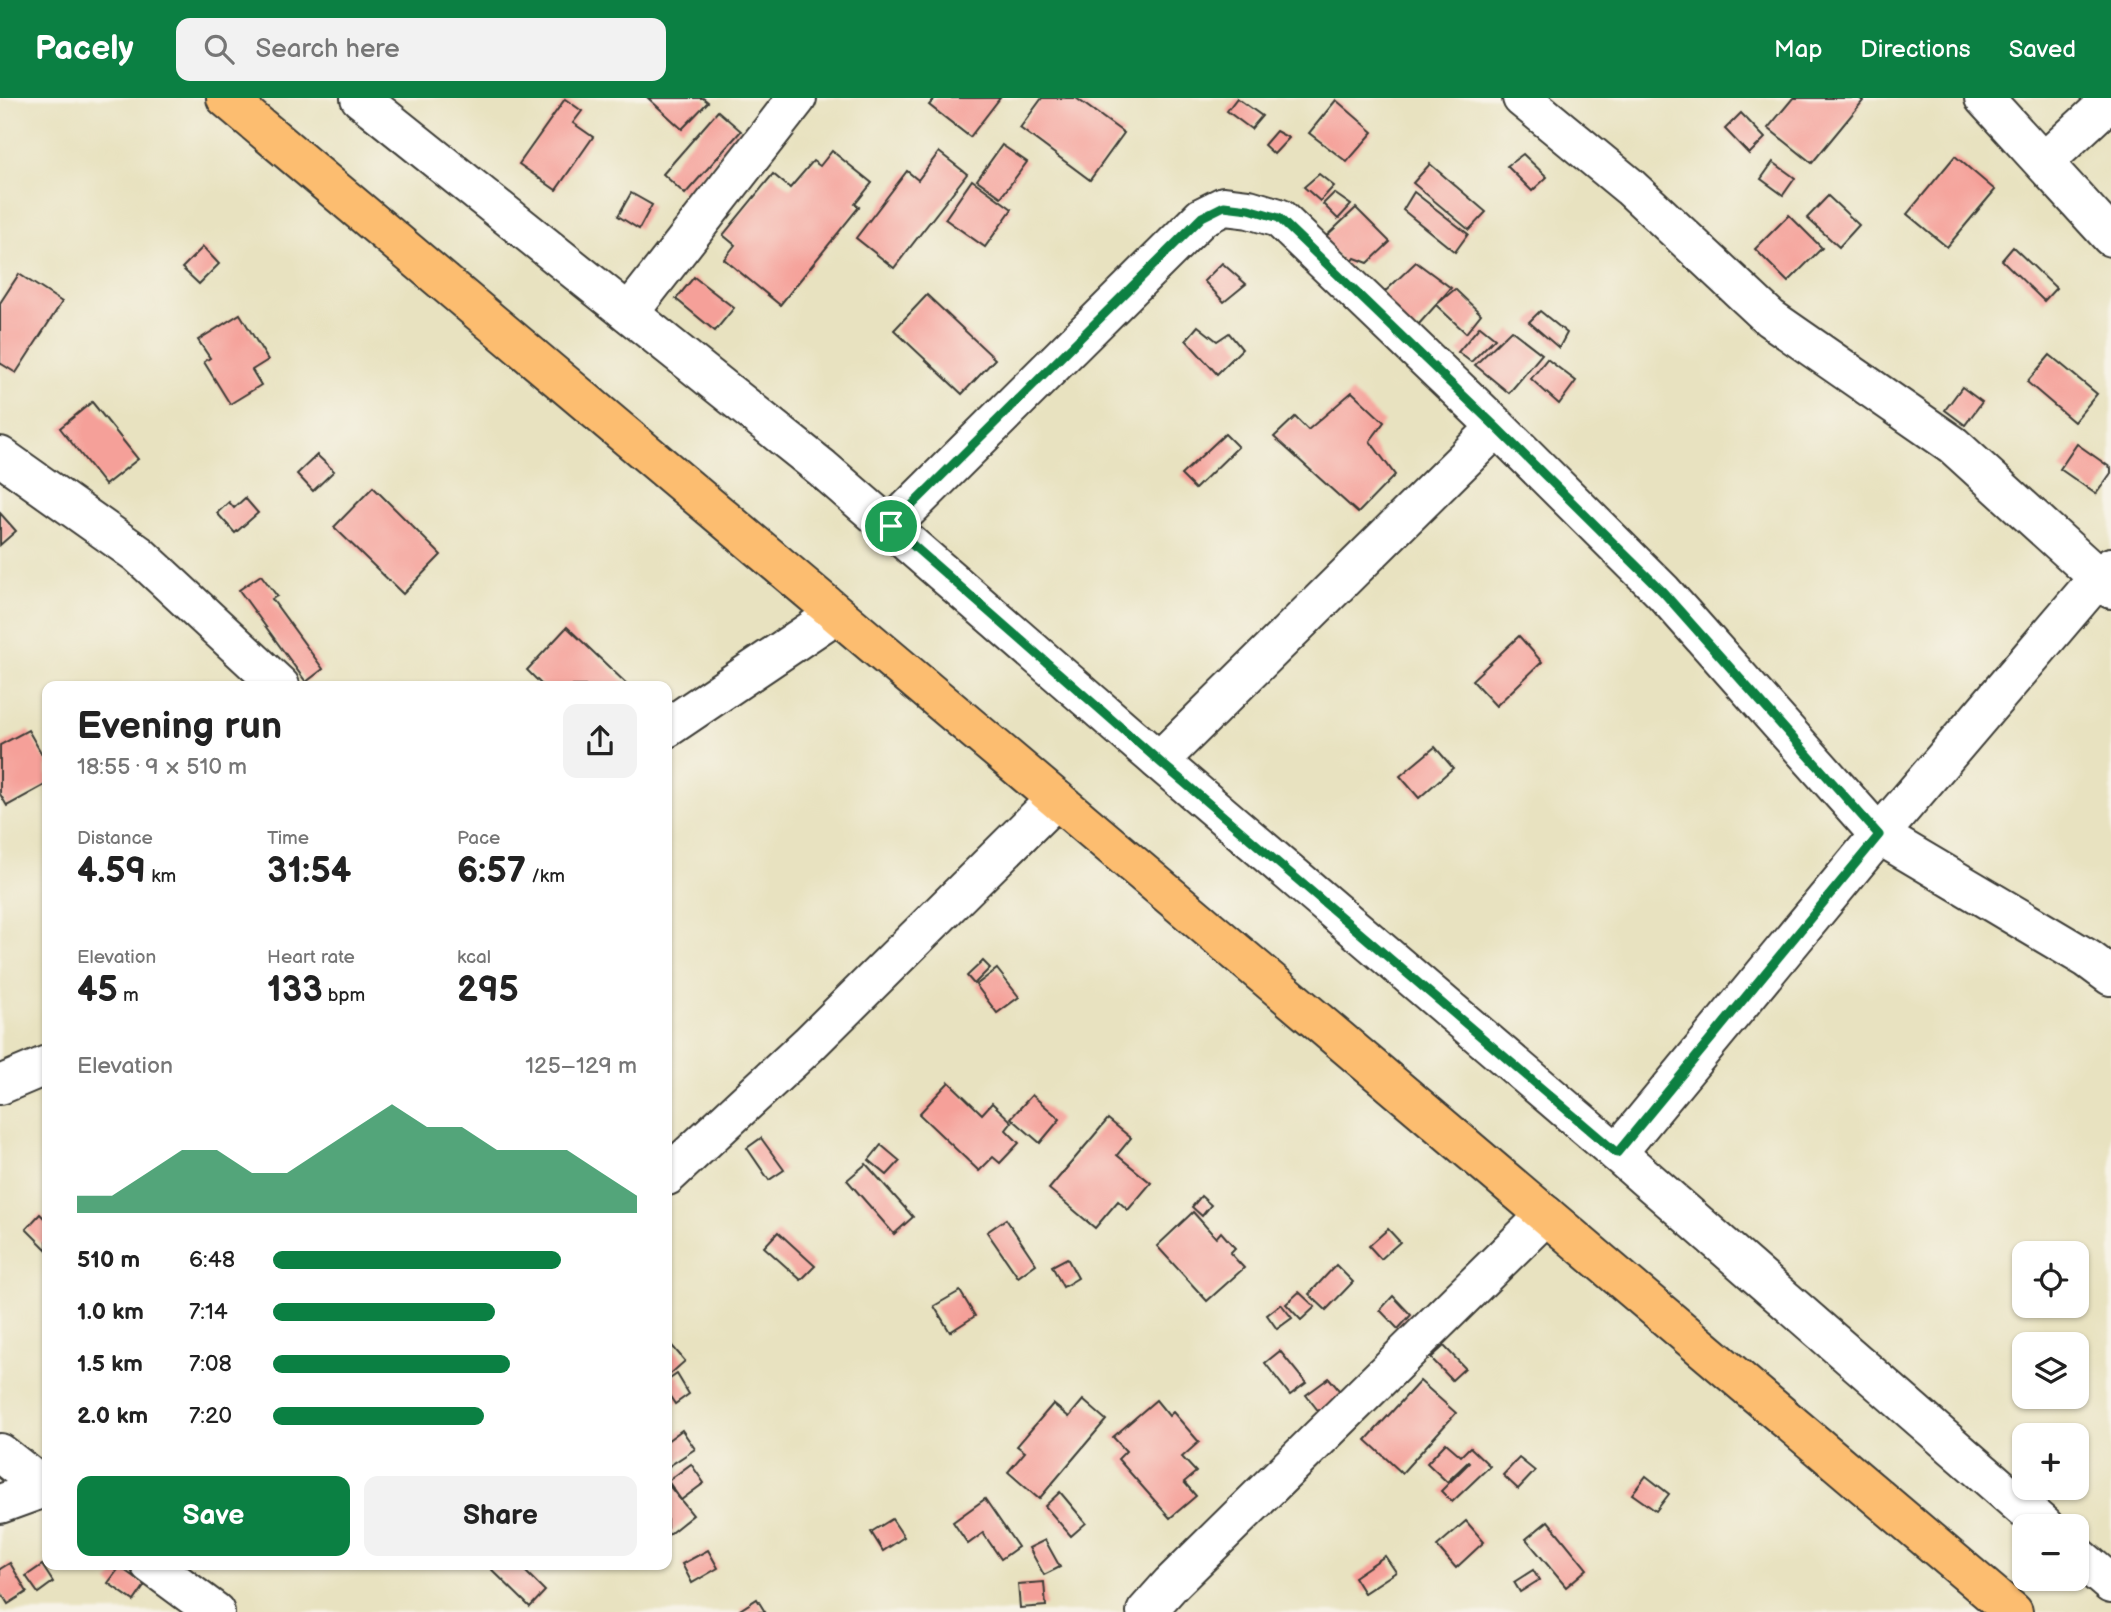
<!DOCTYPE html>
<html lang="en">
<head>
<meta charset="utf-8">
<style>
  :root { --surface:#fff; --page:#f2f2f2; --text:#222; --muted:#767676; --accent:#0b8043 }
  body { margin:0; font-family:"Balsamiq Sans",sans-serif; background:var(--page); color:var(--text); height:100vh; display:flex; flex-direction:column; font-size:26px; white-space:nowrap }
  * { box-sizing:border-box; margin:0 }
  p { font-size:23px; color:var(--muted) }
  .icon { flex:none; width:38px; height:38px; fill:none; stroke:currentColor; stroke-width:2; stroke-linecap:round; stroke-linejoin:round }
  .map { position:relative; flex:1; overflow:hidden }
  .drawer { position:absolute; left:42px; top:583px; width:630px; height:889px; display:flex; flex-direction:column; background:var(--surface); border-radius:14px; box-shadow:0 2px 5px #0004 }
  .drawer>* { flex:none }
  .fabs { position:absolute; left:2012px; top:1143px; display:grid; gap:14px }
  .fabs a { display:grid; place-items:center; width:77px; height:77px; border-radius:14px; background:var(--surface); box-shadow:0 2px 5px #0004; font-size:35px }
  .pin { position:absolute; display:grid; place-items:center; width:60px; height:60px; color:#fff; margin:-30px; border:4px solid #fff; border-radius:50%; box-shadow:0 2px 7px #0007 }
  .round { display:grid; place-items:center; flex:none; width:74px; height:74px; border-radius:14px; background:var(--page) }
  .overview { display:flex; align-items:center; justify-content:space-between; height:119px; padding:0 35px }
  h1 { font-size:38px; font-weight:800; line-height:52px }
  .stats { display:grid; grid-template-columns:repeat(3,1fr); gap:10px; height:119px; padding:7px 35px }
  .stats div { display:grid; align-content:center }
  .stats b { font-size:35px; font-weight:800 }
  .stats small { font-size:19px; font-weight:400 }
  .stats p { font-size:19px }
  .chart { height:196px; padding:14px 35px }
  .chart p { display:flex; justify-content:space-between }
  .chart svg { width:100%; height:126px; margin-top:7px; fill:var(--accent); opacity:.7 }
  .primary-button { display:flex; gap:14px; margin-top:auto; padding:14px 35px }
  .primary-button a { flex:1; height:80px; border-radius:14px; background:var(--accent); color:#fff; font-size:28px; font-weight:800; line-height:80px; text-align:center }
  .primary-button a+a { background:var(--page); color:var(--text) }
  ul { padding:0 35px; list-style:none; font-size:23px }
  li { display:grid; grid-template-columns:112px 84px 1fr; align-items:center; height:52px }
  li i { height:18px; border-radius:9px; background:var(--accent) }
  header { display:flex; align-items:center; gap:42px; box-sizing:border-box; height:98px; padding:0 35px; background:var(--accent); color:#fff }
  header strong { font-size:33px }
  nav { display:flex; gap:38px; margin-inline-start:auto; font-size:24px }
  .search { width:490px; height:63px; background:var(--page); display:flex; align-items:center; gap:18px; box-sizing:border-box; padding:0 24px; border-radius:14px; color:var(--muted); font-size:26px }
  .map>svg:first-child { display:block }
</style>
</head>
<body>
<header>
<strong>Pacely</strong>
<div class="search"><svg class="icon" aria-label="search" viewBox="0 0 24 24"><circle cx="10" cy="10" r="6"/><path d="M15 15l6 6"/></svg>Search here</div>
<nav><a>Map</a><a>Directions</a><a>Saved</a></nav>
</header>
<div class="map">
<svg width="2111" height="1514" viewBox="0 0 2111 1514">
  <rect width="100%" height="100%" fill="#f7f3e8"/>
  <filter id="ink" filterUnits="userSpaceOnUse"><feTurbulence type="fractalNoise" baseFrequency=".0143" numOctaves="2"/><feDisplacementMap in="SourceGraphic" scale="14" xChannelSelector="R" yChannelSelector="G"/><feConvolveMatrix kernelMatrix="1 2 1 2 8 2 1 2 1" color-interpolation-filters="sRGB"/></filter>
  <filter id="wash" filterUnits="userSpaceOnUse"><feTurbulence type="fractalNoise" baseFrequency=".00686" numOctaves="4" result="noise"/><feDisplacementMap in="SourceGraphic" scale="28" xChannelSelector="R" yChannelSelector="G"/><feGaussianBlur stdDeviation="1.57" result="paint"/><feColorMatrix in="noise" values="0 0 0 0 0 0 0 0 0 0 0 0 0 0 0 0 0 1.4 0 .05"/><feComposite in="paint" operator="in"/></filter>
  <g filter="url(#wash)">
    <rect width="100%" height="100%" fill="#e8e2c0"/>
    <g id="blocks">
      <g fill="#f5a099">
        <path d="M 648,0 L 703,0 L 708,4 L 682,31 Z"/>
        <path d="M 935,0 L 1000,0 L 970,39 L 929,7 Z"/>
        <path d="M 1042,0 L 1076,0 L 1124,35 L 1090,82 L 1020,30 Z"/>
        <path d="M 1237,0 L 1262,18 L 1251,31 L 1227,13 Z"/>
        <path d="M 1793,0 L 1859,0 L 1863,3 L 1812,65 L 1768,30 Z"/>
        <path d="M 565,1 L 582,13 L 573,25 L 593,39 L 556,92 L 519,66 Z"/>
        <path d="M 1336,2 L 1373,34 L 1347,64 L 1309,35 Z"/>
        <path d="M 718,13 L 741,33 L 685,96 L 663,76 Z"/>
        <path d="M 1741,15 L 1765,40 L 1749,56 L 1725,31 Z"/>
        <path d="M 1276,33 L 1289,40 L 1274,56 L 1264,47 Z"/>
        <path d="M 1002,47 L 1027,64 L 1001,99 L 977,82 Z"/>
        <path d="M 832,53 L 872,85 L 855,106 L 859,109 L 780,207 L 724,161 L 735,147 L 723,137 L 773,76 L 790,90 L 813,63 L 820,68 Z"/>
        <path d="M 939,54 L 967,76 L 894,170 L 856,140 L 907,73 L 918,82 Z"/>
        <path d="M 1523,56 L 1547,79 L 1532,93 L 1507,68 Z"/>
        <path d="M 1955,58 L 1995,92 L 1947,149 L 1907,116 Z"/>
        <path d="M 1773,64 L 1795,80 L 1783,97 L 1761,81 Z"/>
        <path d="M 1430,66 L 1486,114 L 1469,132 L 1413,85 Z"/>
        <path d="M 1319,76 L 1334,88 L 1320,103 L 1304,89 Z"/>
        <path d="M 972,82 L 1012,111 L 985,149 L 945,121 Z"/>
        <path d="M 1414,94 L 1468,136 L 1455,154 L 1403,112 Z"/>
        <path d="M 631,95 L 652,107 L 639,131 L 618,118 Z"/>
        <path d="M 1334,95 L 1351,107 L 1338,121 L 1323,106 Z"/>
        <path d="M 1828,98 L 1859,127 L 1839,149 L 1807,120 Z"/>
        <path d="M 1356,110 L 1390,144 L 1368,165 L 1355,160 L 1348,169 L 1322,142 Z"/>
        <path d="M 1789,117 L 1822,150 L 1788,184 L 1755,151 Z"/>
        <path d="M 203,149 L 219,166 L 199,186 L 182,170 Z"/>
        <path d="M 2013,149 L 2056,190 L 2044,203 L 2002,162 Z"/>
        <path d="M 1416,164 L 1451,190 L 1436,207 L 1455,191 L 1481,216 L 1466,235 L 1436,207 L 1409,237 L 1373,205 Z"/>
        <path d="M 1222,165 L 1246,186 L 1224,204 L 1204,183 Z"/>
        <path d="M 19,176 L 62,204 L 16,275 L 0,265 L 0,205 Z"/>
        <path d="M 694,179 L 734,210 L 715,233 L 676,201 Z"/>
        <path d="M 927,197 L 995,261 L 962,296 L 894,232 Z"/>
        <path d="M 1540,213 L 1567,235 L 1559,250 L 1529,224 Z"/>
        <path d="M 240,216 L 268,262 L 252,272 L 261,287 L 230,306 L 204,264 L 210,260 L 198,242 Z"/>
        <path d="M 1198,228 L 1217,243 L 1229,235 L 1242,251 L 1217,276 L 1186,242 Z"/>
        <path d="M 1480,228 L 1495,240 L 1471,264 L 1458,254 Z"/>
        <path d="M 1511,232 L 1542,256 L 1509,295 L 1475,267 Z"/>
        <path d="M 2050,257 L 2097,296 L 2074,324 L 2027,284 Z"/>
        <path d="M 1547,261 L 1576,283 L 1559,306 L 1531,281 Z"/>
        <path d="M 1962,289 L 1982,304 L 1965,327 L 1945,312 Z"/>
        <path d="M 1352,294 L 1384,324 L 1370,343 L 1395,377 L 1358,415 L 1274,339 L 1295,319 L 1308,332 Z"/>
        <path d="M 92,304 L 138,361 L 105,387 L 60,330 Z"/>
        <path d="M 1225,336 L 1238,349 L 1195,391 L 1181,377 Z"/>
        <path d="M 2077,346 L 2111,370 L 2111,375 L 2096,396 L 2060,371 Z"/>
        <path d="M 317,357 L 334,373 L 313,393 L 297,376 Z"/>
        <path d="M 373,389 L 441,457 L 403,496 L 334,429 Z"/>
        <path d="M 245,400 L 258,415 L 235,435 L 217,415 L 229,404 L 234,410 Z"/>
        <path d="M 0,415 L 16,433 L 0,447 Z"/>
        <path d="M 261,477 L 277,498 L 272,501 L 323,571 L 306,584 L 239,492 Z"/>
        <path d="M 567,529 L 629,588 L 543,588 L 527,572 Z"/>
        <path d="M 1519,538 L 1542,564 L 1496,608 L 1472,582 Z"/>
        <path d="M 28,632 L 47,665 L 47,686 L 7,708 L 0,696 L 0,647 Z"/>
        <path d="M 1435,649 L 1453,670 L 1419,700 L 1400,678 Z"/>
        <path d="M 983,863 L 990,870 L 974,886 L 967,878 Z"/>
        <path d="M 997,871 L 1019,899 L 997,915 L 976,887 Z"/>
        <path d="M 949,984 L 982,1016 L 992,1005 L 1012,1024 L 1006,1032 L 1019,1045 L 1000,1065 L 993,1059 L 979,1073 L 919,1016 Z"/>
        <path d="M 1032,997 L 1060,1021 L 1040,1045 L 1011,1020 Z"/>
        <path d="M 1108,1021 L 1131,1040 L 1117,1057 L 1151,1085 L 1128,1112 L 1118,1103 L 1095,1130 L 1049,1091 Z"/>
        <path d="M 761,1040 L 784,1072 L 769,1082 L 747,1050 Z"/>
        <path d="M 881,1047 L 900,1063 L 887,1077 L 869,1062 Z"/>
        <path d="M 866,1066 L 913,1119 L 894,1136 L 847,1082 Z"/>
        <path d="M 1201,1098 L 1211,1107 L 1202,1118 L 1192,1109 Z"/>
        <path d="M 1193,1114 L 1216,1140 L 1221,1134 L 1235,1150 L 1230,1155 L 1244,1170 L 1207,1203 L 1157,1148 Z"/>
        <path d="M 40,1116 L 47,1123 L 47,1152 L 26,1131 Z"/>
        <path d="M 1006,1121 L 1036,1166 L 1018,1179 L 987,1134 Z"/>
        <path d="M 1388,1131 L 1400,1144 L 1381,1161 L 1369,1148 Z"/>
        <path d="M 778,1134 L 815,1168 L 801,1182 L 764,1149 Z"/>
        <path d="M 1067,1160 L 1078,1180 L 1063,1189 L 1052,1168 Z"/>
        <path d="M 1336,1167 L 1353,1184 L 1326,1212 L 1309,1196 Z"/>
        <path d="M 960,1193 L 975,1218 L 950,1234 L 934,1208 Z"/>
        <path d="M 1299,1194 L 1315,1209 L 1301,1222 L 1286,1206 Z"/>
        <path d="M 1393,1198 L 1411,1217 L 1398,1231 L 1380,1212 Z"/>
        <path d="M 1281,1206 L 1292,1220 L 1277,1231 L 1267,1217 Z"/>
        <path d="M 667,1242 L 685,1263 L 667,1279 Z"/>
        <path d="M 1444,1248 L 1465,1270 L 1452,1282 L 1431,1260 Z"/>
        <path d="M 1280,1253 L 1306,1285 L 1290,1297 L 1265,1265 Z"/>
        <path d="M 677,1276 L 689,1296 L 675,1306 L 667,1294 L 667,1283 Z"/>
        <path d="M 1329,1280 L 1343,1297 L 1320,1315 L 1306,1297 Z"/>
        <path d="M 1420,1283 L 1456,1315 L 1402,1375 L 1366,1342 Z"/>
        <path d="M 1083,1302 L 1106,1322 L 1039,1401 L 1008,1374 L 1025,1354 L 1017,1348 L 1053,1306 L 1069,1319 Z"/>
        <path d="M 1156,1302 L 1169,1318 L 1173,1314 L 1199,1344 L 1182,1359 L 1196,1374 L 1184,1384 L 1196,1398 L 1170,1420 L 1118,1361 L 1126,1353 L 1113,1339 Z"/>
        <path d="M 682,1332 L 695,1351 L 669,1368 L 667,1365 L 667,1343 Z"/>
        <path d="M 1446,1345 L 1461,1358 L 1470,1349 L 1490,1368 L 1452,1404 L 1441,1393 L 1469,1365 L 1468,1364 L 1447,1384 L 1427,1365 Z"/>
        <path d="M 1519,1360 L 1535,1373 L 1518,1391 L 1503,1377 Z"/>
        <path d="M 691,1366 L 704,1385 L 681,1402 L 668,1383 Z"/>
        <path d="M 1646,1378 L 1669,1396 L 1656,1413 L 1632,1396 Z"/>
        <path d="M 667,1385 L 693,1417 L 667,1438 Z"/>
        <path d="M 1060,1394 L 1086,1425 L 1071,1438 L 1045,1408 Z"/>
        <path d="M 985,1401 L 1018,1449 L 1001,1461 L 983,1435 L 968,1446 L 953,1424 Z"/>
        <path d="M 892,1421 L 904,1439 L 883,1453 L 871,1434 Z"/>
        <path d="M 1466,1423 L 1484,1444 L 1456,1470 L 1437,1448 Z"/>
        <path d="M 1548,1423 L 1587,1471 L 1566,1489 L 1526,1441 Z"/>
        <path d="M 1045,1442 L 1060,1469 L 1044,1477 L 1029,1450 Z"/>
        <path d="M 708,1452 L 718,1470 L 692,1485 L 682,1466 Z"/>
        <path d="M 1385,1458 L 1396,1474 L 1364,1495 L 1354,1479 Z"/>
        <path d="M 10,1465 L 27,1494 L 8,1506 L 0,1493 L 0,1471 Z"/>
        <path d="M 486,1466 L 518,1466 L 545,1493 L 530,1509 Z"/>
        <path d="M 42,1467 L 53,1484 L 38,1495 L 26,1478 Z"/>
        <path d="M 120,1469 L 145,1487 L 134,1503 L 108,1485 Z"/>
        <path d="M 1533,1472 L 1539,1482 L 1520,1494 L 1514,1484 Z"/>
        <path d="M 1044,1484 L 1046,1508 L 1020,1510 L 1018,1486 Z"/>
        <path d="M 757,1501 L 765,1514 L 742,1514 L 740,1512 Z"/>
      </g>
    </g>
  </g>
  <g filter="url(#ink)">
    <use href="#blocks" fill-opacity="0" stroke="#3b3a35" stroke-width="2"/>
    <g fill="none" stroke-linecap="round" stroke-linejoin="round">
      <g stroke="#3b3a35" stroke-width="42">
        <g id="minor">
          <path d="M 360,0 L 822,370 L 1159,663 L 1617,1055 L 2044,1428"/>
          <path d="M 1522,0 L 1630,89 L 1770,220 L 1953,347 L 2111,491"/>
          <path d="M 1984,0 L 2111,139"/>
          <path d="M 2044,64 L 2111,2"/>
          <path d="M 629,215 L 797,0"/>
          <path d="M 0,358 L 138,456 L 280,588"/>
          <path d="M 891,428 L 1202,119 L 1224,108 L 1249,111 L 1279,120 L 1497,329 L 1663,494 L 1879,737 L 2088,861 L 2111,878"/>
          <path d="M 667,630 L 836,516"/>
          <path d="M 1159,663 L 1497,329"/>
          <path d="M 0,987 L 47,967"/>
          <path d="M 1617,1055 L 1879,737 L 2098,480 L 2111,469"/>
          <path d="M 667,1078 L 809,946 L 1056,701"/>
          <path d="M 0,1355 L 47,1392"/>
          <path d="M 0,1406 L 47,1389"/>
          <path d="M 2077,1457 L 2111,1486"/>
          <path d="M 150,1466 L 215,1514"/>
          <path d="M 1146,1514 L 1171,1486 L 1546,1117"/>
        </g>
      </g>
      <g stroke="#3b3a35" stroke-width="42">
        <path id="highway" d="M 226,0 L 1056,701 L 2013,1514"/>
      </g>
      <use href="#minor" stroke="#fff" stroke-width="38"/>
      <use href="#highway" stroke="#fcbd6f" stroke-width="38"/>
    </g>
  </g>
  <g fill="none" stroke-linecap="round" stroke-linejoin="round" filter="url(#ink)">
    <g stroke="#fff" stroke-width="14">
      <path id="route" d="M 1224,108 L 1249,111 L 1279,120 L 1497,330 L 1663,494 L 1879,737 L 1617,1055 L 1159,663 L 891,428 L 1202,119 Z"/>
    </g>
    <use href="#route" stroke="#0b8043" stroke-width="9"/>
  </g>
</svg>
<div class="fabs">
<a><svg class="icon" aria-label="locate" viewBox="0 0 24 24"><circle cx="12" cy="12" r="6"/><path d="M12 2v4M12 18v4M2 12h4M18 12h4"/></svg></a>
<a><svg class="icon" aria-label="layers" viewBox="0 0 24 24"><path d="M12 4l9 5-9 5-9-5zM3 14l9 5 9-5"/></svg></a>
<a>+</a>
<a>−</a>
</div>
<div class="pin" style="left:891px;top:428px;background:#1e9e55"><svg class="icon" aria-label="arrive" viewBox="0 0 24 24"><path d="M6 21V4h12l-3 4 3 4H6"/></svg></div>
<section class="drawer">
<div class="overview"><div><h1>Evening run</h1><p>18:55 · 9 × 510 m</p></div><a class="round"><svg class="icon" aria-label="share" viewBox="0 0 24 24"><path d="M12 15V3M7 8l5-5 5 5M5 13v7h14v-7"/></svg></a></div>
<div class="stats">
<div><p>Distance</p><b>4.59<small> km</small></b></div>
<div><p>Time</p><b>31:54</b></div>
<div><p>Pace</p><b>6:57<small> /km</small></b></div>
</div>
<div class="stats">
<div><p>Elevation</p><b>45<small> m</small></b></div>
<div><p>Heart rate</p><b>133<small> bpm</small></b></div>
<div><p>kcal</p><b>295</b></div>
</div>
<div class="chart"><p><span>Elevation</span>125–129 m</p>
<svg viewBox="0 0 160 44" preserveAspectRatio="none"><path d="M0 44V38L10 38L20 30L30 22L40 22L50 30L60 30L70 22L80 14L90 6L100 14L110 14L120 22L130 22L140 22L150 30L160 38V44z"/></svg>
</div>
<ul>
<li><b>510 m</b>6:48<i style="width:79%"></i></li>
<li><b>1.0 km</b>7:14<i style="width:61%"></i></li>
<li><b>1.5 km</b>7:08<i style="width:65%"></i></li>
<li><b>2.0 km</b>7:20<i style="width:58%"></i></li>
</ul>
<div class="primary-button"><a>Save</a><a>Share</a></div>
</section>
</div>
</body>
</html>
